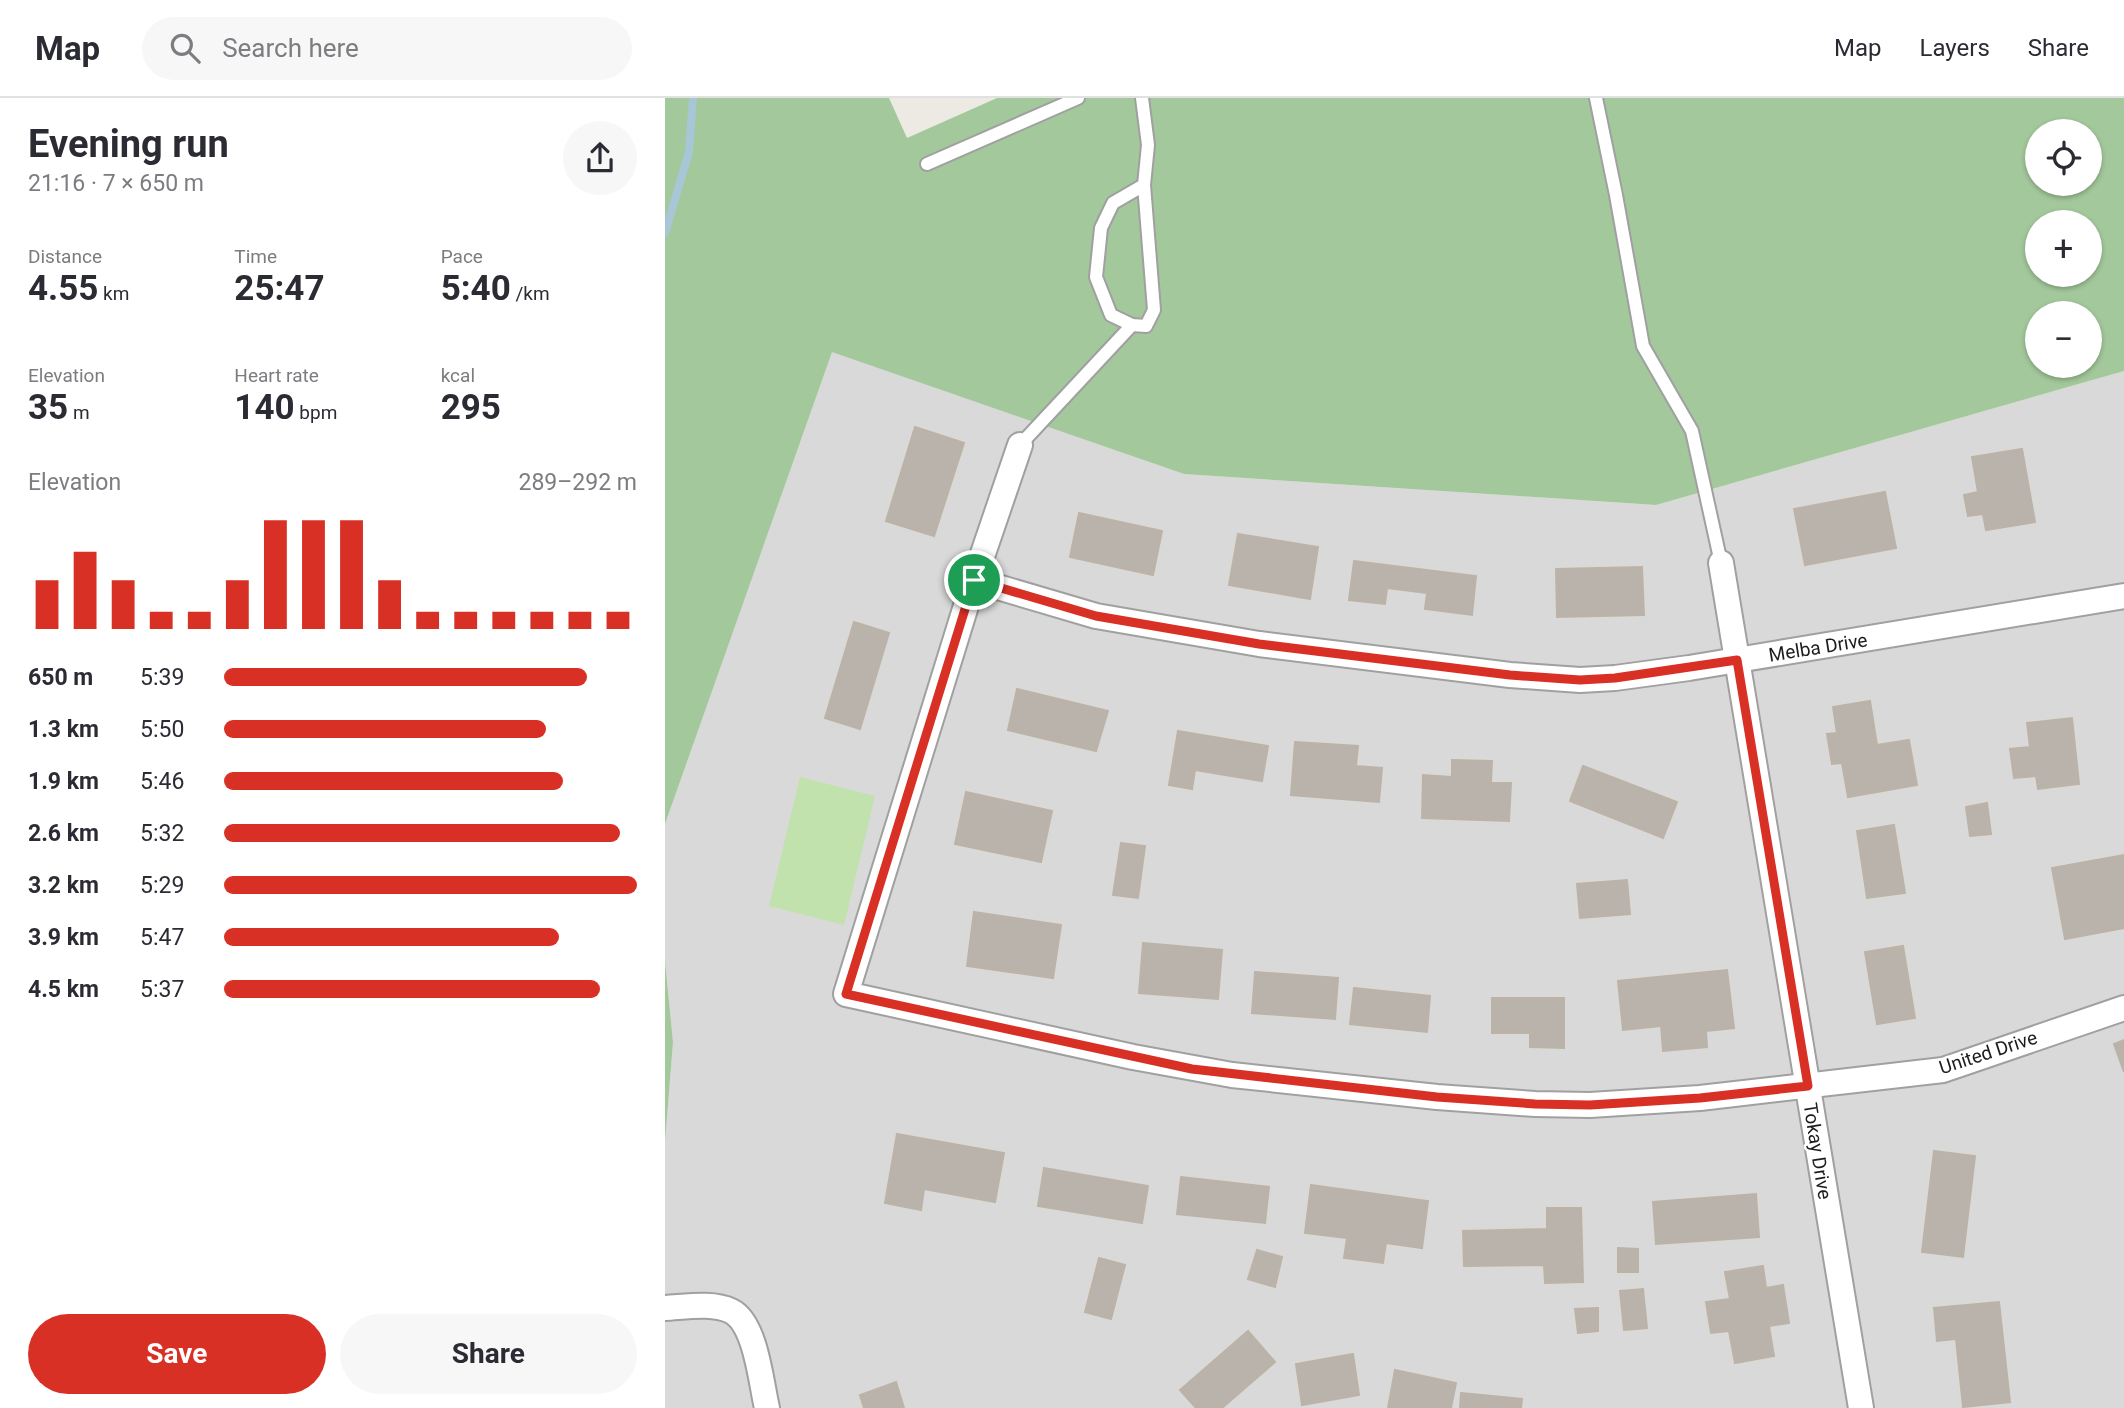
<!DOCTYPE html>
<html lang="en">
<head>
<meta charset="utf-8">
<style>
  :root { --surface:#fff; --page:#f7f7f7; --text:#2b2b33; --muted:#7c7c81; --line:#e1e1e2; --accent:#d93025 }
  body { margin:0; font-family:Roboto,sans-serif; background:var(--page); color:var(--text); height:100vh; display:flex; flex-direction:column; font-size:26px; white-space:nowrap }
  * { box-sizing:border-box; margin:0 }
  p { font-size:23px; color:var(--muted) }
  .icon { flex:none; width:38px; height:38px; fill:none; stroke:currentColor; stroke-width:2; stroke-linecap:round; stroke-linejoin:round }
  .map { position:relative; flex:1; overflow:hidden }
  .drawer { display:flex; flex-direction:column; background:var(--surface); width:665px }
  .drawer>* { flex:none }
  .tools { position:absolute; left:1360px; top:21px; display:grid; gap:14px }
  .tools a { display:grid; place-items:center; width:77px; height:77px; border-radius:50%; background:var(--surface); box-shadow:0 2px 5px #0004; font-size:35px }
  .pin { position:absolute; display:grid; place-items:center; width:60px; height:60px; color:#fff; margin:-30px; border:4px solid #fff; border-radius:50%; box-shadow:0 2px 7px #0007 }
  .round { display:grid; place-items:center; flex:none; width:74px; height:74px; border-radius:37px; background:var(--page) }
  .headline { display:flex; align-items:center; justify-content:space-between; height:119px; padding:0 28px }
  h1 { font-size:38px; font-weight:700; line-height:52px }
  .figures { display:grid; grid-template-columns:repeat(3,1fr); gap:10px; height:119px; padding:7px 28px }
  .figures div { display:grid; align-content:center }
  .figures b { font-size:35px; font-weight:700 }
  .figures small { font-size:19px; font-weight:400 }
  .figures p { font-size:19px }
  .chart { height:196px; padding:14px 28px }
  .chart p { display:flex; justify-content:space-between }
  .chart svg { width:100%; height:126px; margin-top:7px; stroke:var(--accent); stroke-width:6 }
  .button { display:flex; gap:14px; margin-top:auto; padding:14px 28px }
  .button a { flex:1; height:80px; border-radius:42px; background:var(--accent); color:#fff; font-size:28px; font-weight:700; line-height:80px; text-align:center }
  .button a+a { background:var(--page); color:var(--text) }
  ul { padding:0 28px; list-style:none; font-size:23px }
  li { display:grid; grid-template-columns:112px 84px 1fr; align-items:center; height:52px }
  li i { height:18px; border-radius:9px; background:var(--accent) }
  header { display:flex; align-items:center; gap:42px; box-sizing:border-box; height:98px; padding:0 35px; background:var(--surface); border-bottom:2px solid var(--line) }
  header strong { font-size:33px }
  nav { display:flex; gap:38px; margin-inline-start:auto; font-size:24px }
  .search { width:490px; height:63px; background:var(--page); display:flex; align-items:center; gap:18px; box-sizing:border-box; padding:0 24px; border-radius:38px; color:var(--muted); font-size:26px }
  main { display:flex; flex:1; min-height:0 }
  .map>svg:first-child { display:block }
</style>
</head>
<body>
<header>
<strong>Map</strong>
<div class="search"><svg class="icon" aria-label="search" viewBox="0 0 24 24"><circle cx="10" cy="10" r="6"/><path d="M15 15l6 6"/></svg>Search here</div>
<nav><a>Map</a><a>Layers</a><a>Share</a></nav>
</header>
<main>
<section class="drawer">
<div class="headline"><div><h1>Evening run</h1><p>21:16 · 7 × 650 m</p></div><a class="round"><svg class="icon" aria-label="share" viewBox="0 0 24 24"><path d="M12 15V3M7 8l5-5 5 5M5 13v7h14v-7"/></svg></a></div>
<div class="figures">
<div><p>Distance</p><b>4.55<small> km</small></b></div>
<div><p>Time</p><b>25:47</b></div>
<div><p>Pace</p><b>5:40<small> /km</small></b></div>
</div>
<div class="figures">
<div><p>Elevation</p><b>35<small> m</small></b></div>
<div><p>Heart rate</p><b>140<small> bpm</small></b></div>
<div><p>kcal</p><b>295</b></div>
</div>
<div class="chart"><p><span>Elevation</span>289–292 m</p>
<svg viewBox="0 0 160 44" preserveAspectRatio="none"><path d="M5 44V27M15 44V17M25 44V27M35 44V38M45 44V38M55 44V27M65 44V6M75 44V6M85 44V6M95 44V27M105 44V38M115 44V38M125 44V38M135 44V38M145 44V38M155 44V38"/></svg>
</div>
<ul>
<li><b>650 m</b>5:39<i style="width:88%"></i></li>
<li><b>1.3 km</b>5:50<i style="width:78%"></i></li>
<li><b>1.9 km</b>5:46<i style="width:82%"></i></li>
<li><b>2.6 km</b>5:32<i style="width:96%"></i></li>
<li><b>3.2 km</b>5:29<i style="width:100%"></i></li>
<li><b>3.9 km</b>5:47<i style="width:81%"></i></li>
<li><b>4.5 km</b>5:37<i style="width:91%"></i></li>
</ul>
<div class="button"><a>Save</a><a>Share</a></div>
</section>
<div class="map">
<svg width="1459" height="1310" viewBox="0 0 1459 1310">
  <rect width="100%" height="100%" fill="#eceae2"/>
  <path fill="#dad9d9" d="M 167,253 L 519,376 L 991,407 L 1459,273 L 1459,1310 L 0,1310 L 0,1044 L 8,944 L 0,863 L 0,726 Z"/>
  <path fill="#c1e2ad" d="M 135,679 L 210,698 L 179,827 L 104,808 Z"/>
  <g fill="#a3c89b" fill-rule="evenodd">
    <path d="M 0,0 L 224,0 L 242,40 L 332,0 L 1459,0 L 1459,273 L 991,407 L 519,376 L 167,254 L 0,726 ZM 1372,33 L 1424,33 L 1424,86 L 1372,86 ZM 1372,124 L 1424,124 L 1424,177 L 1372,177 ZM 1372,215 L 1424,215 L 1424,268 L 1372,268 Z"/>
    <path d="M 0,863 L 8,944 L 0,1044 Z"/>
  </g>
  <g fill="none" stroke-linecap="round" stroke-linejoin="round">
    <path stroke="#a7c6d6" stroke-width="8" d="M 0,135 L 24,54 L 28,0"/>
  </g>
  <g fill="#b9b3ac" stroke="#bcb3a6" stroke-width="2">
    <path d="M 250,329 L 299,345 L 269,438 L 221,423 Z"/>
    <path d="M 1357,351 L 1370,424 L 1321,432 L 1318,416 L 1303,418 L 1299,397 L 1313,394 L 1307,359 Z"/>
    <path d="M 1220,394 L 1231,450 L 1140,467 L 1129,411 Z"/>
    <path d="M 414,415 L 497,433 L 488,477 L 405,459 Z"/>
    <path d="M 573,436 L 653,449 L 645,501 L 564,487 Z"/>
    <path d="M 689,463 L 811,478 L 807,517 L 760,511 L 762,495 L 722,490 L 720,506 L 684,502 Z"/>
    <path d="M 977,469 L 979,517 L 892,519 L 891,471 Z"/>
    <path d="M 189,524 L 224,535 L 195,631 L 160,620 Z"/>
    <path d="M 352,591 L 443,613 L 431,653 L 343,632 Z"/>
    <path d="M 1205,603 L 1212,647 L 1244,642 L 1252,687 L 1183,699 L 1177,665 L 1167,666 L 1162,636 L 1172,635 L 1168,609 Z"/>
    <path d="M 1407,620 L 1414,686 L 1373,691 L 1371,678 L 1349,680 L 1345,651 L 1365,649 L 1362,625 Z"/>
    <path d="M 513,633 L 603,648 L 597,683 L 530,672 L 527,691 L 504,687 Z"/>
    <path d="M 630,644 L 693,648 L 691,668 L 717,670 L 714,704 L 626,697 Z"/>
    <path d="M 787,662 L 827,663 L 826,685 L 846,685 L 844,723 L 757,720 L 758,677 L 787,679 Z"/>
    <path d="M 918,668 L 1012,704 L 998,740 L 905,703 Z"/>
    <path d="M 301,694 L 387,713 L 376,764 L 290,746 Z"/>
    <path d="M 1322,705 L 1326,736 L 1305,738 L 1301,709 Z"/>
    <path d="M 1229,727 L 1240,795 L 1202,800 L 1192,733 Z"/>
    <path d="M 456,745 L 480,748 L 473,800 L 448,797 Z"/>
    <path d="M 1459,757 L 1459,830 L 1400,841 L 1387,770 Z"/>
    <path d="M 962,782 L 965,816 L 915,820 L 912,786 Z"/>
    <path d="M 309,814 L 396,827 L 388,880 L 302,868 Z"/>
    <path d="M 478,845 L 557,852 L 553,901 L 474,895 Z"/>
    <path d="M 1238,848 L 1250,920 L 1212,926 L 1200,854 Z"/>
    <path d="M 1062,872 L 1069,930 L 1041,933 L 1042,949 L 998,953 L 996,928 L 958,932 L 953,883 Z"/>
    <path d="M 590,874 L 673,880 L 670,921 L 587,915 Z"/>
    <path d="M 689,890 L 765,898 L 762,934 L 685,926 Z"/>
    <path d="M 827,900 L 899,900 L 899,950 L 865,949 L 865,935 L 827,935 Z"/>
    <path d="M 1459,942 L 1459,974 L 1449,946 Z"/>
    <path d="M 232,1036 L 339,1055 L 330,1104 L 259,1091 L 256,1112 L 220,1105 Z"/>
    <path d="M 1269,1053 L 1310,1058 L 1298,1159 L 1257,1154 Z"/>
    <path d="M 379,1070 L 483,1088 L 477,1125 L 373,1108 Z"/>
    <path d="M 516,1079 L 604,1089 L 600,1125 L 512,1116 Z"/>
    <path d="M 646,1087 L 763,1103 L 757,1150 L 721,1145 L 718,1165 L 679,1160 L 682,1140 L 640,1135 Z"/>
    <path d="M 1091,1096 L 1094,1139 L 991,1146 L 988,1104 Z"/>
    <path d="M 882,1110 L 916,1110 L 918,1184 L 880,1185 L 879,1167 L 799,1168 L 798,1133 L 882,1131 Z"/>
    <path d="M 953,1150 L 973,1151 L 973,1174 L 953,1174 Z"/>
    <path d="M 592,1152 L 617,1159 L 610,1189 L 583,1181 Z"/>
    <path d="M 434,1160 L 460,1167 L 446,1221 L 420,1214 Z"/>
    <path d="M 1098,1168 L 1101,1190 L 1118,1187 L 1124,1225 L 1104,1228 L 1109,1258 L 1070,1265 L 1064,1233 L 1046,1235 L 1041,1204 L 1065,1201 L 1060,1174 Z"/>
    <path d="M 978,1191 L 982,1230 L 959,1232 L 955,1193 Z"/>
    <path d="M 1334,1204 L 1345,1304 L 1298,1309 L 1291,1241 L 1272,1243 L 1269,1210 Z"/>
    <path d="M 933,1210 L 933,1233 L 913,1235 L 910,1211 Z"/>
    <path d="M 583,1233 L 610,1264 L 557,1310 L 531,1310 L 515,1292 Z"/>
    <path d="M 688,1256 L 694,1297 L 637,1307 L 631,1266 Z"/>
    <path d="M 730,1272 L 791,1285 L 786,1310 L 723,1310 Z"/>
    <path d="M 231,1284 L 239,1310 L 199,1310 L 195,1297 Z"/>
    <path d="M 796,1295 L 857,1301 L 856,1310 L 795,1310 Z"/>
  </g>
  <g fill="none" stroke-linecap="round" stroke-linejoin="round">
    <g stroke="#a0a0a0" stroke-width="16">
      <g id="service">
        <path d="M 477,0 L 483,47 L 479,87 L 489,212 L 481,228 L 467,227 L 446,217 L 431,179 L 436,130 L 448,105 L 479,87"/>
        <path d="M 931,0 L 951,97 L 978,248 L 1027,333 L 1056,465"/>
        <path d="M 262,66 L 413,0"/>
        <path d="M 355,347 L 467,227"/>
      </g>
    </g>
    <g stroke="#a0a0a0" stroke-width="28">
      <g id="minor">
        <path d="M 355,347 L 309,482 L 181,896 L 468,959 L 567,977 L 772,999 L 870,1006 L 925,1007 L 1035,1000 L 1278,972 L 1459,910"/>
        <path d="M 1056,465 L 1196,1310"/>
        <path d="M 309,482 L 431,518 L 594,546 L 845,577 L 915,582 L 950,580 L 1024,570 L 1459,498"/>
        <path d="M 0,1210 C 20,1209 48,1204 66,1213 C 91,1225 96,1285 102,1310"/>
      </g>
    </g>
    <use href="#service" stroke="#fff" stroke-width="12"/>
    <use href="#minor" stroke="#fff" stroke-width="24"/>
  </g>
  <g fill="none" stroke-linecap="round" stroke-linejoin="round">
    <g stroke="#fff" stroke-width="14">
      <path id="route" d="M 309,482 L 431,518 L 594,546 L 845,577 L 915,582 L 950,580 L 1072,562 L 1143,988 L 1035,1000 L 925,1007 L 870,1006 L 772,999 L 527,971 L 181,896 Z"/>
    </g>
    <use href="#route" stroke="#d93025" stroke-width="9"/>
  </g>
  <g text-anchor="middle" stroke-width="5" stroke-linejoin="round" paint-order="stroke">
    <g font-size="19" fill="#1c1c1c" stroke="#fff">
      <text transform="translate(1153 549) rotate(-9)" y="7">Melba Drive</text>
      <text transform="translate(1323 954) rotate(-18)" y="7">United Drive</text>
      <text transform="translate(1153 1053) rotate(81)" y="7">Tokay Drive</text>
    </g>
  </g>
</svg>
<div class="tools">
<a><svg class="icon" aria-label="locate" viewBox="0 0 24 24"><circle cx="12" cy="12" r="6"/><path d="M12 2v4M12 18v4M2 12h4M18 12h4"/></svg></a>
<a>+</a>
<a>−</a>
</div>
<div class="pin" style="left:309px;top:482px;background:#1e9e55"><svg class="icon" aria-label="arrive" viewBox="0 0 24 24"><path d="M6 21V4h12l-3 4 3 4H6"/></svg></div>
</div>
</main>
</body>
</html>
